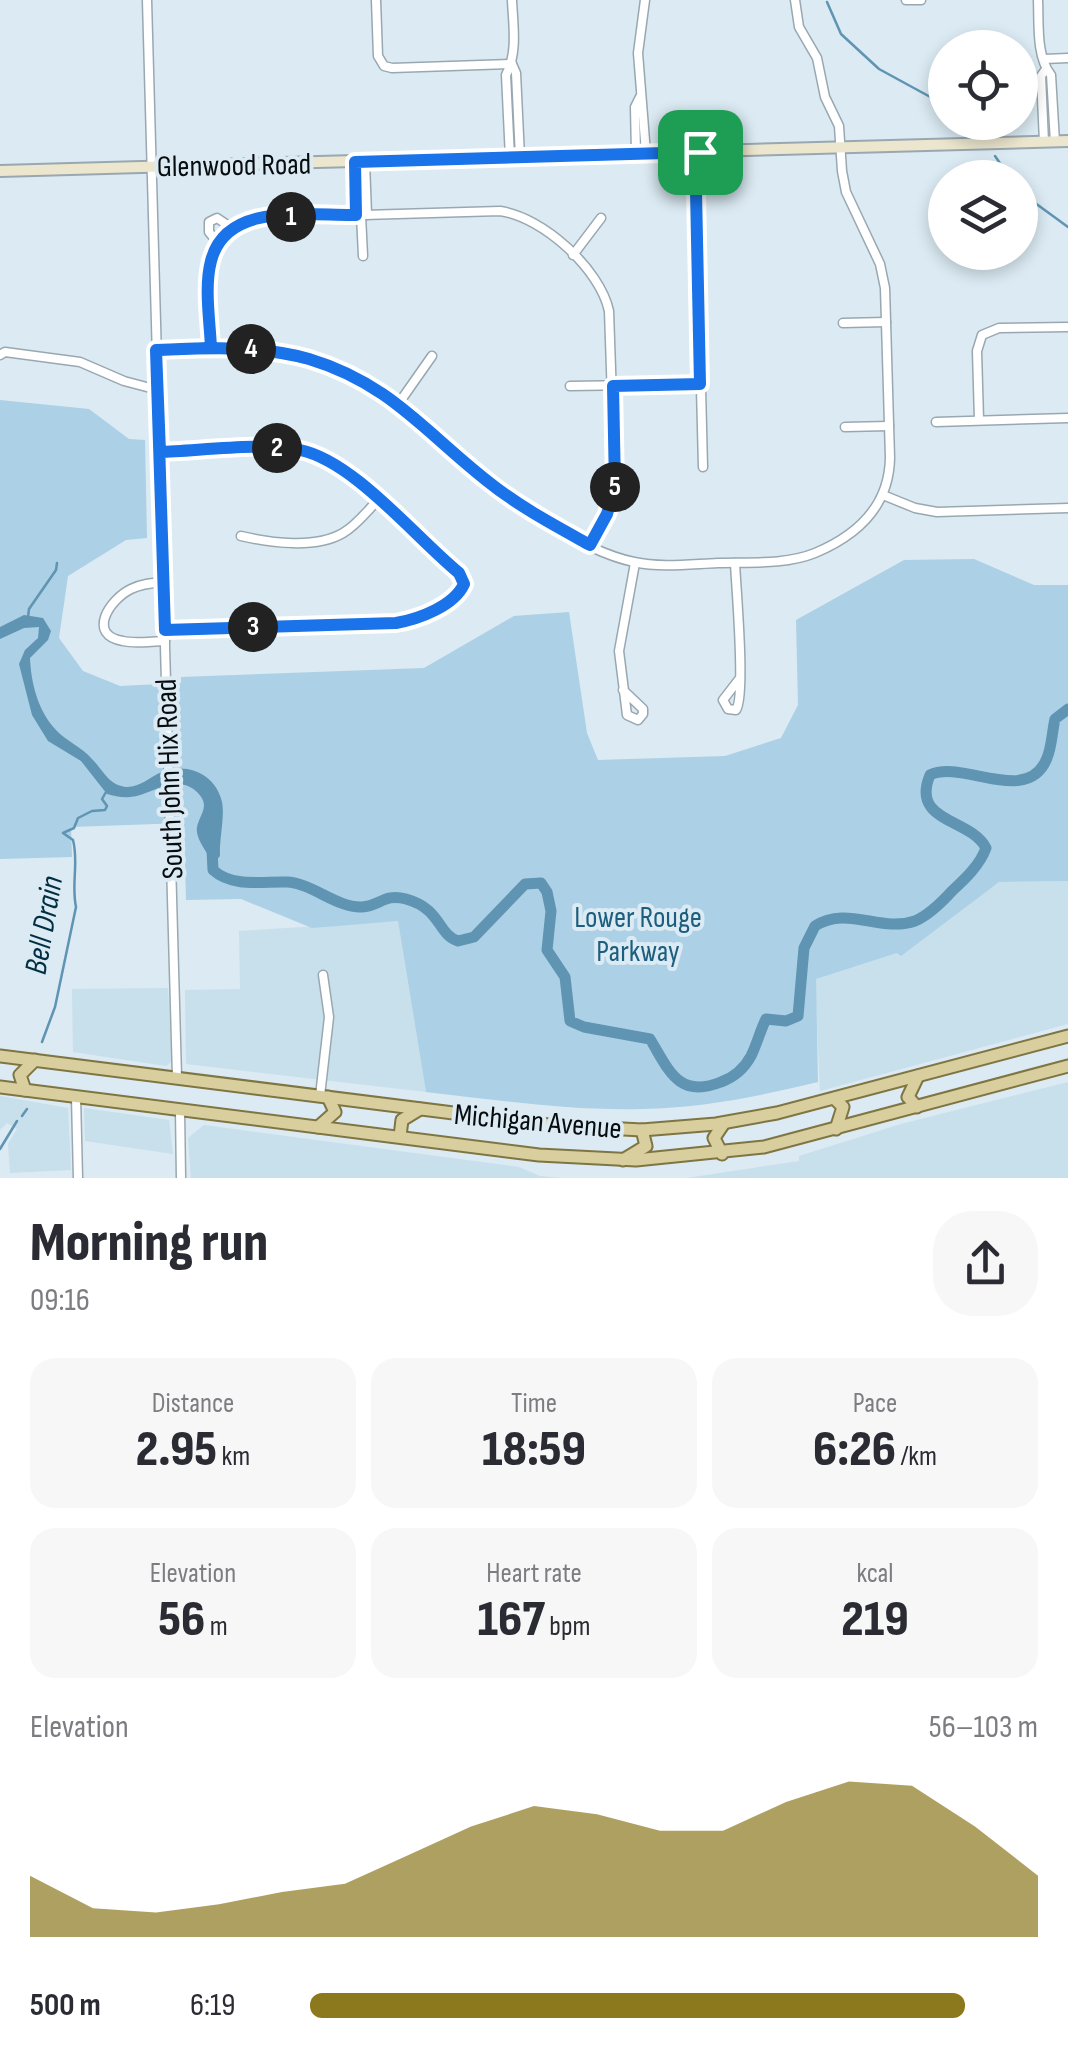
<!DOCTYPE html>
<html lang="en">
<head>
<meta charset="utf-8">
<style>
  :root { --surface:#fff; --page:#f7f7f7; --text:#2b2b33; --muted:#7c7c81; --accent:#8c791e }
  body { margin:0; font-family:"Sofia Sans Condensed",sans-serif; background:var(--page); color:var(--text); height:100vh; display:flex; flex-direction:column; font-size:38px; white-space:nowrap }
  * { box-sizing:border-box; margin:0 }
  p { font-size:32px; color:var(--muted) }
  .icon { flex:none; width:55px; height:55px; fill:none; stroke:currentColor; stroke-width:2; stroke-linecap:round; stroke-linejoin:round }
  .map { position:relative; height:1178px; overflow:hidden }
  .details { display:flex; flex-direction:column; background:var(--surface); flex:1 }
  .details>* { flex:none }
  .tools { position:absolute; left:928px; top:30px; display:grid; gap:20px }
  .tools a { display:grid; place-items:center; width:110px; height:110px; border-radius:50%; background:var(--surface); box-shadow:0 5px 15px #0003; font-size:50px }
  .pin { position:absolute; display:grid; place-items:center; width:85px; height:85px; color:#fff; margin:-42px; border-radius:20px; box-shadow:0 5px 15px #0006 }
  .km { position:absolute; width:50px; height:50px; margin:-25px; border-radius:50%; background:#222; color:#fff; font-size:28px; line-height:50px; text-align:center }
  .round { display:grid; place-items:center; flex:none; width:105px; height:105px; border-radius:40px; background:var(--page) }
  .summary { display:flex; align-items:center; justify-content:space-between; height:170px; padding:0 30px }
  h1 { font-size:55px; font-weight:800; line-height:75px }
  .stats { display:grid; grid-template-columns:repeat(3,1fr); gap:15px; height:170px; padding:10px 30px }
  .stats div { display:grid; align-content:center; border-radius:25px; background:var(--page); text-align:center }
  .stats b { font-size:50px; font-weight:800 }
  .stats small { font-size:28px; font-weight:400 }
  .stats p { font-size:28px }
  .chart { height:280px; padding:20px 30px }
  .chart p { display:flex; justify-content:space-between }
  .chart svg { width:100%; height:180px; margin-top:10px; fill:var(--accent); opacity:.7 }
  ul { padding:0 30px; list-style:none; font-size:32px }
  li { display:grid; grid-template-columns:160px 120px 1fr; align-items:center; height:75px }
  li i { height:25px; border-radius:12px; background:var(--accent) }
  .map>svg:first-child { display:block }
</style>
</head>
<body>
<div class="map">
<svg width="1068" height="1178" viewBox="0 0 1068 1178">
  <rect width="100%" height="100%" fill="#dbeaf3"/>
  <g fill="#c8dfec">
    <path d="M 1068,881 L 1068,1024 L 820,1091 L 815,979 L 897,953 L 999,882 Z"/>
    <path d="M 398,921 L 426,1092 L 186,1064 L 185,990 L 240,989 L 239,931 Z"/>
    <path d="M 168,988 L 172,1061 L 166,1066 L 73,1052 L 72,989 Z"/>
    <path d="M 1068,1082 L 1068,1178 L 687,1178 L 799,1161 L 799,1156 L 901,1124 Z"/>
    <path d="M 0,1096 L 68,1108 L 71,1170 L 10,1173 L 8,1144 L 17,1129 L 7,1123 L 0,1130 Z"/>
    <path d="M 84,1108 L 169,1120 L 173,1154 L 85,1141 Z"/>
    <path d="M 204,1125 L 519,1167 L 540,1176 L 560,1178 L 191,1178 L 188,1138 Z"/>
  </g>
  <path fill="#acd0e5" d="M 0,400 L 89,409 L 129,439 L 145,440 L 147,538 L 126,540 L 68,576 L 59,638 L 83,671 L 120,686 L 181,683 L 181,677 L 424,668 L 514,616 L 569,612 L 587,733 L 598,760 L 725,756 L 781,738 L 798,705 L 796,620 L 904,560 L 974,559 L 1034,585 L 1068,585 L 1068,881 L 999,882 L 901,956 L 897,953 L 816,979 L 818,1082 C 760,1096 702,1108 642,1109 C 570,1111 498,1100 426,1092 L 398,921 L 312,928 L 241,899 L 186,900 L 184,823 L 71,827 L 72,857 L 0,859 Z"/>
  <path fill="#5f94b2" d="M 24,615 L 43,618 L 51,631 L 48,640 L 30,658 C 31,683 38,711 56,730 C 66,741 82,747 92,759 C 103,770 109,786 127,787 C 141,787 149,777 162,772 C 187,762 216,774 222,802 C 225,817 219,839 220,856 L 214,863 C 208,854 195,838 197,827 C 200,813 211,806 197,792 C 176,772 152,795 130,797 C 122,798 115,796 107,794 L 81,761 L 48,741 L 32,715 L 19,664 L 25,650 L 38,638 L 39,627 L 24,628 L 0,639 L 0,627 Z"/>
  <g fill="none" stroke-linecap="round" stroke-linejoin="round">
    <g stroke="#5f94b2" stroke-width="2.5">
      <path d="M 827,2 L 841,34 L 879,69 L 945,105"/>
      <path d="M 968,122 L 978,134"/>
      <path d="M 995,156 L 1006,172"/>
      <path d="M 1020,192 L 1068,227"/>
      <path d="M 28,617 L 29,609 L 56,570 L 57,563"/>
      <path d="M 42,1042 L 55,1007 L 76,907 C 71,884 79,863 73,840 L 63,833 L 74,828 L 78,818 L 92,811 L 105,810 L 107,806 L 102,799 L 106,792"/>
      <path d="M 22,1116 L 27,1109"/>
      <path d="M 0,1149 L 17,1121"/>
    </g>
    <path stroke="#5f94b2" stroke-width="11" d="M 212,850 L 213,870 C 233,888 263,881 288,882 C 313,884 337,908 362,907 C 380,906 384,893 406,899 C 442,909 437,934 458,941 L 474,937 L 525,884 L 541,883 L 547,892 L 551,911 L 547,950 L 565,977 L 570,1021 L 584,1027 L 650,1039 C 669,1070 678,1099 721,1082 C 735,1077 744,1069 751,1056 C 757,1044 760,1031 766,1019 L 786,1021 L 798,1016 L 804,948 L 815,926 C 847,905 881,933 915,921 C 929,915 942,902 952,891 C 965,879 980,865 986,848 C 971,818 910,823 930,775 C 962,759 1028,807 1047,758 C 1052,746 1052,732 1055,719 L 1068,709"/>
    <g stroke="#99a8b0" stroke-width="11">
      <g id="street">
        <path d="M 147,0 L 177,1077"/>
        <path d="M 376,0 L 378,56 L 384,66 L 392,68 L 512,64"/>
        <path d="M 645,0 L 638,53 L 646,153"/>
        <path d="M 906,0 L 921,0"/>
        <path d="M 1038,0 C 1039,23 1036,57 1051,75 L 1055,142"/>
        <path d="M 1044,59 L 1068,58"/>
        <path d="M 512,64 L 516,73 L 520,157"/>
        <path d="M 1044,142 L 1041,76 L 1046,69"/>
        <path d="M 700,152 L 696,191 L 703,467"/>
        <path d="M 636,153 L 635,107 L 640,97"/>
        <path d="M 690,153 L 696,191"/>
        <path d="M 510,158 L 506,75 C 518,53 513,24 512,0"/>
        <path d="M 355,162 L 356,215"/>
        <path d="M 365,162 L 367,215"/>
        <path d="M 361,215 L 363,256"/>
        <path d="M 218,243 L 209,232 L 209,222 L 217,218 L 232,228"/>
        <path d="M 573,255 L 601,218"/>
        <path d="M 843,323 L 886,322"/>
        <path d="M 211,348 C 210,299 196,228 261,218 L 500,211 C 543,217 600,269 609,311 L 615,486 L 607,514 L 590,545"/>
        <path d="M 156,350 C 224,347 287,347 350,375 C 394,395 424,426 459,457 C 503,495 577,550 634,562 C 661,568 691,564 718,563 C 750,562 785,565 815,553 C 858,535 889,506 890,458 L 885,288 L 880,264 L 846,192 L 842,171 L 839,126 L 825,97 L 817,58 L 799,27 L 795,0"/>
        <path d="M 0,355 L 5,352 L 80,362 L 124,381 L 158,390"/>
        <path d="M 570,386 L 700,384"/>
        <path d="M 399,403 L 432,356"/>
        <path d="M 979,420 L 977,351 L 982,335 L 999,328 L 1068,327"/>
        <path d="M 936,422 L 1068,418"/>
        <path d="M 845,427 L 889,426"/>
        <path d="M 159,452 C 198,451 264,443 300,450 C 351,460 419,538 459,573 L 463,581 C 459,605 419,619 397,623 L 165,629"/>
        <path d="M 883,495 L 915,508 L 937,512 L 1068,508"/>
        <path d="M 241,536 C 271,543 316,549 343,533 C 357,525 367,511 378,500"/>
        <path d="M 735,563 C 736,587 746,696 736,710 L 728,709 L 723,700 L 740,678"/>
        <path d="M 163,582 C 152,583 141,584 131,589 C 110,599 86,635 123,641 C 136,644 152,641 165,641"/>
        <path d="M 623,690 L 643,709 L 643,714 L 638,720 L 627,715 L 619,651 L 635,563"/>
        <path d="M 320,1096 L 329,1017 L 323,975"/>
        <path d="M 76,1097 L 78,1178"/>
        <path d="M 180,1110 L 181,1178"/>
      </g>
    </g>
    <g stroke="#99a8b0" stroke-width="14">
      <path id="secondary" d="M 0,171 L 1068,141"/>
    </g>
    <g stroke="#7f7542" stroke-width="15">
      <g id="primary">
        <path d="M 0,1056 L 549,1125 L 642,1130 L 716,1124 L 777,1113 L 1068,1036"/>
        <path d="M 0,1087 L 539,1155 L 636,1160 L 764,1147 L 1068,1066"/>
        <path d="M 25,1090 L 20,1075 L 35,1060"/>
        <path d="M 835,1099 L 843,1107 L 836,1129"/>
        <path d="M 917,1107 L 908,1097 L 918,1076"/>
        <path d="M 318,1127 L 335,1112 L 328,1097"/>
        <path d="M 400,1136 L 402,1120 L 420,1109"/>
        <path d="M 722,1154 L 714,1138 L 724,1123"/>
        <path d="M 623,1160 L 646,1146 L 642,1130"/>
      </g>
    </g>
    <use href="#street" stroke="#fff" stroke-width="8"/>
    <use href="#secondary" stroke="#ece6ce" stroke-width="10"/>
    <use href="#primary" stroke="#d9ce9e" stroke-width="11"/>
  </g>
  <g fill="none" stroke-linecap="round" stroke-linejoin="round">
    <g stroke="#fff" stroke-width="20">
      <path id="route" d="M 700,152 L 355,162 L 356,215 C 308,216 226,201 211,261 C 204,287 210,322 211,348 L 156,350 L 160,452 C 198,451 264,442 300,450 C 354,461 416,538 459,573 L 464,584 C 454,606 419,619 396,623 L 165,630 L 156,350 C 208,348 259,345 309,359 C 389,383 424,431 486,480 C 518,506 554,525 590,545 L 607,514 L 615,486 L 613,386 L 700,384 L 696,191 L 700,152"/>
    </g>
    <use href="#route" stroke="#1a73e8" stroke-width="12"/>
  </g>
  <g text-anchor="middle" stroke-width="8" stroke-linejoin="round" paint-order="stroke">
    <g font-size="30" fill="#070c0f" stroke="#dbeaf3">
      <text transform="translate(234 165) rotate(-1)" y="10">Glenwood Road</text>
      <text transform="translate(169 779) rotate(-92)" y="10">South John Hix Road</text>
      <text transform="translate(538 1121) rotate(5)" y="10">Michigan Avenue</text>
    </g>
    <g font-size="30" fill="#1c5e7e" stroke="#dbeaf3">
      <text x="638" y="927">Lower Rouge<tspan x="638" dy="34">Parkway</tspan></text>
    </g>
    <g font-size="32" font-style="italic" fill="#002f44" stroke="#dbeaf3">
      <text transform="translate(43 925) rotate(-80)" y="11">Bell Drain</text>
    </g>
  </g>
</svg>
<div class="tools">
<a><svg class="icon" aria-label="locate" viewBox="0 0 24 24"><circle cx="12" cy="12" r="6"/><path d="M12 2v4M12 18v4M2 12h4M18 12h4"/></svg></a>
<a><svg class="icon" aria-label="layers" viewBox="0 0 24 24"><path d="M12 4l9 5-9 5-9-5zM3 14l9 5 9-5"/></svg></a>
</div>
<div class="pin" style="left:700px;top:152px;background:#1e9e55"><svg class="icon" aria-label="arrive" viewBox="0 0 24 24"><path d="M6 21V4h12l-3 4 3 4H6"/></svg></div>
<b class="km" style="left:291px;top:217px">1</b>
<b class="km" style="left:277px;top:448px">2</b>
<b class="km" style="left:253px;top:627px">3</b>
<b class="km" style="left:251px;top:349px">4</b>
<b class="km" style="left:615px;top:487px">5</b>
</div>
<section class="details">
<div class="summary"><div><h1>Morning run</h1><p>09:16</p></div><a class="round"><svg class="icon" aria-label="share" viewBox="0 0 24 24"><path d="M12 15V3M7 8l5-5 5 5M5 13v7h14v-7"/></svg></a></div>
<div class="stats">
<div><p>Distance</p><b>2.95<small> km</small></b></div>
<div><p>Time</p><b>18:59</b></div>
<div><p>Pace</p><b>6:26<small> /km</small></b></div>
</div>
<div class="stats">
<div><p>Elevation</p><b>56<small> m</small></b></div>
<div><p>Heart rate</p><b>167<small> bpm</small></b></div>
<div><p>kcal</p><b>219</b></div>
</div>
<div class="chart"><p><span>Elevation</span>56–103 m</p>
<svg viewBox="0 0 160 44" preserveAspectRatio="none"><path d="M0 44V29L10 37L20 38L30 36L40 33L50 31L60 24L70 17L80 12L90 14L100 18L110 18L120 11L130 6L140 7L150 17L160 29V44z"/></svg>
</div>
<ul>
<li><b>500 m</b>6:19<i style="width:90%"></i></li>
</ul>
</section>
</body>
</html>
